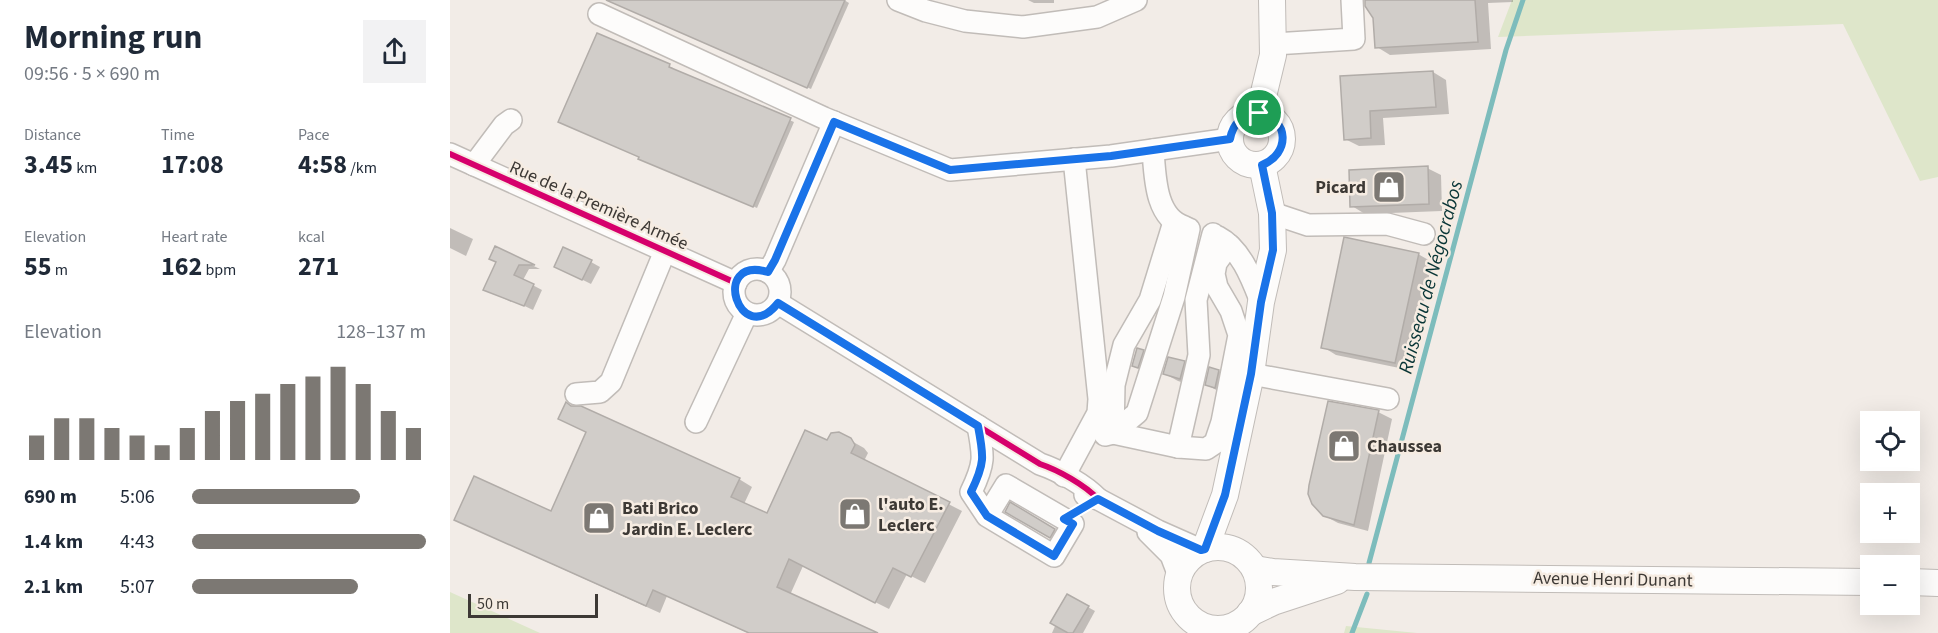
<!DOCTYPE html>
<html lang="en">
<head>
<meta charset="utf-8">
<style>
  :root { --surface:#fff; --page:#f2f2f3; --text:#1f2937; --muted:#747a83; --accent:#7c7873 }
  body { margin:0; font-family:"Source Sans 3",sans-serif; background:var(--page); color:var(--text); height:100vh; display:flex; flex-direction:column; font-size:22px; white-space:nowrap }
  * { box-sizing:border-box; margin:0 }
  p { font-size:20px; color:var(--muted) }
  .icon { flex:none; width:33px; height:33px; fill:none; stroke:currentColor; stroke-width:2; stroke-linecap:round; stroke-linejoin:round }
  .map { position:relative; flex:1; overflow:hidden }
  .drawer { display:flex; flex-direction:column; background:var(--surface); width:450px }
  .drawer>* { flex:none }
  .fabs { position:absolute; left:1410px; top:411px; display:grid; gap:12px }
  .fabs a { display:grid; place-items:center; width:60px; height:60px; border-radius:0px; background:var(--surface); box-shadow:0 6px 24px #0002; font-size:30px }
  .scale { position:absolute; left:18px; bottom:15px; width:130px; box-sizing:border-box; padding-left:6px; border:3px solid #3d3935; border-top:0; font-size:16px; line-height:21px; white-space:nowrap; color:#3d3935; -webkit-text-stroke:4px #f6ece2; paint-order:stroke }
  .pin { position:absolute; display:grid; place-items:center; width:51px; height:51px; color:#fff; margin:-26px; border:3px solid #fff; border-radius:50%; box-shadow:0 2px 6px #0007 }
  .round { display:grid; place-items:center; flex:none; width:63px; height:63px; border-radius:0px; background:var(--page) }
  .head { display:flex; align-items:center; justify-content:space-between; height:102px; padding:0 24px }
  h1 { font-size:33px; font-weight:700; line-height:45px }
  .stats { display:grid; grid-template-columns:repeat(3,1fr); gap:9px; height:102px; padding:6px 24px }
  .stats div { display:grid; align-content:center }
  .stats b { font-size:26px; font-weight:700 }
  .stats small { font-size:16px; font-weight:400 }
  .stats p { font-size:16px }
  .chart { height:168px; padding:12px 24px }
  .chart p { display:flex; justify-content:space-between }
  .chart svg { width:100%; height:108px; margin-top:6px; stroke:var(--accent); stroke-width:6 }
  ul { padding:0 24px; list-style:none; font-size:20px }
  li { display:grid; grid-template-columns:96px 72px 1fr; align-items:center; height:45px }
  li i { height:15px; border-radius:8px; background:var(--accent) }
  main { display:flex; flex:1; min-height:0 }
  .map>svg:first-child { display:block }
</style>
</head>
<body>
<main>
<section class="drawer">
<div class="head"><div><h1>Morning run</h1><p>09:56 · 5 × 690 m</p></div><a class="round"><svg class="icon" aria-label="share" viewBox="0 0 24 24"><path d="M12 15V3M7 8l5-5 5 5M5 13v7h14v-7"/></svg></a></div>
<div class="stats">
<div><p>Distance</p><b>3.45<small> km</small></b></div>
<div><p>Time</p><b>17:08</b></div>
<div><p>Pace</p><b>4:58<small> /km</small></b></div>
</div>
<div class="stats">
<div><p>Elevation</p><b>55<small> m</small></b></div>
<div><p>Heart rate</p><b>162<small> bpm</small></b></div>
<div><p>kcal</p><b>271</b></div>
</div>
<div class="chart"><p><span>Elevation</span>128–137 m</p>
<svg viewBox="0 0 160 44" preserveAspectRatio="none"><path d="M5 44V34M15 44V27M25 44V27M35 44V31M45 44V34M55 44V38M65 44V31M75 44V24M85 44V20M95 44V17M105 44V13M115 44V10M125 44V6M135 44V13M145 44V24M155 44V31"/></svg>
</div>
<ul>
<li><b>690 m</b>5:06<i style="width:72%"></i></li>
<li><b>1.4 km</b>4:43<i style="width:100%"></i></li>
<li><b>2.1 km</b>5:07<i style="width:71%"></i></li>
</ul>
</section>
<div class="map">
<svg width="1488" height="633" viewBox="0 0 1488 633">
  <rect width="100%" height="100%" fill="#f2ece7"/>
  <g fill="#dee6ca">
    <path d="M 1062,0 L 1488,0 L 1488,177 L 1470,181 L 1393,24 L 1048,37 Z"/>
    <path d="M 0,592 L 90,633 L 0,633 Z"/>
    <path d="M 896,626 L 967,633 L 894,633 Z"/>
  </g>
  <g fill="#0003">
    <path d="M 162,0 L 394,0 L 399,3 L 361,89 L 166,3 Z"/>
    <path d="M 578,0 L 604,0 L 604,3 L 584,3 Z"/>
    <path d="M 915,0 L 1063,0 L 1063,2 L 1038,3 L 1041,49 L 940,55 L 927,47 L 925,17 Z"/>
    <path d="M 147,35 L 219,66 L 223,68 L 223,70 L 344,122 L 307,208 L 114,123 Z"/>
    <path d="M 983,72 L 996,80 L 999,114 L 933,118 L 935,145 L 909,146 L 895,139 L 891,78 Z"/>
    <path d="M 977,168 L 991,175 L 992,211 L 915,214 L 902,206 Z"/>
    <path d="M 0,228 L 23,239 L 16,256 L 0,248 Z"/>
    <path d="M 46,248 L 90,269 L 79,269 L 73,280 L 92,290 L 83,310 L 62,300 L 61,302 L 35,289 L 47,262 Z"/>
    <path d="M 968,254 L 982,262 L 959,370 L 886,355 L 873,347 Z"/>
    <path d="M 141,262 L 150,267 L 141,284 L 115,271 Z"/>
    <path d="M 693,351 L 707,359 L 697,373 L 684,366 Z"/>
    <path d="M 734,362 L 748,370 L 744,386 L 728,381 L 715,374 Z"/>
    <path d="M 769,371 L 782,379 L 770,392 L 757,385 Z"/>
    <path d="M 123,407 L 289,479 L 302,487 L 294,504 L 317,515 L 377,442 L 389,434 L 414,448 L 418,453 L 414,461 L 512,511 L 475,583 L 457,574 L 439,609 L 353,566 L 340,595 L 424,633 L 298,633 L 217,596 L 210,613 L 20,527 L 102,513 L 138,432 Z"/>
    <path d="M 928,412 L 942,419 L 918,531 L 888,523 L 873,515 L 868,511 L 860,493 Z"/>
    <path d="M 561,504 L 613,535 L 609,542 L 557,511 Z"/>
    <path d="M 618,596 L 645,611 L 633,633 L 602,633 Z"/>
  </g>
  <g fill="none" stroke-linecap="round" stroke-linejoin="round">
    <g stroke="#7dbcbc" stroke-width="5">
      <path d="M 919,563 L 1056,50 L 1073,0"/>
      <path d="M 902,633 L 917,594"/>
    </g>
  </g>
  <g fill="#d1cdc9" stroke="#b1aca8" stroke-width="1.5">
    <path d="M 156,0 L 395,0 L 357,88 Z"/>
    <path d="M 915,0 L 1025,0 L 1028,42 L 925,48 L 923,18 L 915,6 Z"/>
    <path d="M 147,33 L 220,64 L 219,67 L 341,118 L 303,207 L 188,159 L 189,157 L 108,122 Z"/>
    <path d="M 983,71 L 986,107 L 920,111 L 921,138 L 894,140 L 890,76 Z"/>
    <path d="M 978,166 L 979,204 L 900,207 L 899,170 Z"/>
    <path d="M 894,237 L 969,253 L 945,363 L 871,348 Z"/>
    <path d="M 45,246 L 85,265 L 69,265 L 64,275 L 84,284 L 74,306 L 33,290 L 46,262 L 39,259 Z"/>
    <path d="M 113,247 L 142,260 L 132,280 L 104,267 Z"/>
    <path d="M 687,348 L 694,350 L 688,368 L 682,366 Z"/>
    <path d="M 718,357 L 735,361 L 730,379 L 713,374 Z"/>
    <path d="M 759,367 L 769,370 L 765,388 L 755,385 Z"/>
    <path d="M 878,401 L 929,410 L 904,525 L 873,516 L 862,504 L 858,494 L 859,485 Z"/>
    <path d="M 116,402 L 121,406 L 131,406 L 290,478 L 281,497 L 317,513 L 355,430 L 377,440 L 381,433 L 389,432 L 401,438 L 405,445 L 401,453 L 500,502 L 461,577 L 443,568 L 425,603 L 339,559 L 327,587 L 428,633 L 299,633 L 203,590 L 196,606 L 4,520 L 24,476 L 101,511 L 136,432 L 108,419 Z"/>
    <path d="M 560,502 L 605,529 L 600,538 L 555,512 Z"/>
    <path d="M 617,594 L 639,606 L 623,633 L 618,633 L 600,623 Z"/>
  </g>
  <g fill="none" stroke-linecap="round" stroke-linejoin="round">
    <g stroke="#c1bcb8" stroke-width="24">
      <g id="minor">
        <path d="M 448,0 L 476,11 L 515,21 L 573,27 L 647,17 L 686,0"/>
        <path d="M 149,14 L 374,118 L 500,170 L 661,156 L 780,139"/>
        <path d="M 824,44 L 904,39 L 902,0"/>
        <path d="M 703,150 C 705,176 705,218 735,227"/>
        <path d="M 0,154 L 286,283"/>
        <path d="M 24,165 L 54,125 L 61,120"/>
        <path d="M 822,213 L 858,225 L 937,224 L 974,234"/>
        <path d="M 768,237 C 791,249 802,279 811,302"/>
        <circle cx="307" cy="292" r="23"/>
        <path d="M 318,272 L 325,260 L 384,122"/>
        <path d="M 328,303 L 590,464 C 608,470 635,485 648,499"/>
        <path d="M 801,374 L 938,399"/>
        <path d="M 126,394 L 150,392 L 161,382 L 215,251"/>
        <path d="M 246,422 L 297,313"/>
        <path d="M 528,426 C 534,457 535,463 521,492 L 537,516 L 604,556 L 623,524 L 556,485 L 537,516"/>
        <path d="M 663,433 L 728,447 L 756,449 L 765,443 L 772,422 L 789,335 L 781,311 L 767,287 L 764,274 L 766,263 L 779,245"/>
        <path d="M 663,433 L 664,385 L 674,345 L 700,300 L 724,222"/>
        <path d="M 655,435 L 663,433 L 687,413 L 724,297 L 739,229"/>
        <path d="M 728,447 L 749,355 L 746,300 L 763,234"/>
        <path d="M 614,476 L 648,413 L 649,399 L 624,159"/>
        <path d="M 635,495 L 648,499 L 708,531 L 751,550"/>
        <path d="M 698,532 L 721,555 L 729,576"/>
      </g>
    </g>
    <g stroke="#c1bcb8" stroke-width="28">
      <g id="major">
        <circle cx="806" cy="139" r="26"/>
        <path d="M 809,113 L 823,55 L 822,0"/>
        <circle cx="768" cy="588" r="41"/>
        <path d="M 755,549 L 775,495 L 801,374 L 811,302 L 823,250 L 822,213 L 812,165"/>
        <path d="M 805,569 L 823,572 L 905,577 L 1420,582"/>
        <path d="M 1460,582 L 1488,583"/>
        <path d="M 800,613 L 823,602 L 887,581"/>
      </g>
    </g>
    <use href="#minor" stroke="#fdfcfb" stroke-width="21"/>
    <use href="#major" stroke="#fdfcfb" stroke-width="26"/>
    <g stroke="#f6ece2" stroke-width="10">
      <g id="cycleway">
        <path d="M 0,154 L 286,283"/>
        <path d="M 328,303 L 590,464 C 608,470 635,485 648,499"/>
      </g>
    </g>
    <use href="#cycleway" stroke="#d6006c" stroke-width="6"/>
  </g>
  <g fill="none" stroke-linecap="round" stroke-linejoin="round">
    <g stroke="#fff" stroke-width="12">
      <path id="route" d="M 809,113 C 840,119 840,154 812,165 L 822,213 L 823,250 L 811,302 L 801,374 L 775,495 L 755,549 L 751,550 L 708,531 L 648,499 L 614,519 L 623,524 L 604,556 L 537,516 L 521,492 C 535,463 534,457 528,426 L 328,303 C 290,351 259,255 318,272 L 325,260 L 384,122 L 500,170 L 661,156 L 780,139 C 783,123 793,114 809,113 Z"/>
    </g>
    <use href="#route" stroke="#1a73e8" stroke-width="8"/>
  </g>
  <defs>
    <g id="shop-square" transform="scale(1.725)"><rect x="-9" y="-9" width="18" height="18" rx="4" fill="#7c7873" stroke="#f6ece2"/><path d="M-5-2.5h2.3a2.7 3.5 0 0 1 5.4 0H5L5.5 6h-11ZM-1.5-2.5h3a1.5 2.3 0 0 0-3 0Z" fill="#fff"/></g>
  </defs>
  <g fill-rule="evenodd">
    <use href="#shop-square" x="939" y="187"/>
    <use href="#shop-square" x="894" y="446"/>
    <use href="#shop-square" x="405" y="514"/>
    <use href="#shop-square" x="149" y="518"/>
  </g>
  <g text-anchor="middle" stroke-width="5" stroke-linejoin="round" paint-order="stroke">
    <g font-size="18" font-weight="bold" fill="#3d3935" stroke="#f6ece2" text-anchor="start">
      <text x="916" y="193" text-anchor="end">Picard</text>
      <text x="917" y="452">Chaussea</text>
      <text x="428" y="510">l'auto E.<tspan x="428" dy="21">Leclerc</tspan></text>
      <text x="172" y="514">Bati Brico<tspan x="172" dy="21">Jardin E. Leclerc</tspan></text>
    </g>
    <g font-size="18" fill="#3d3935" stroke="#f6ece2">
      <text transform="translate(149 205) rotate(24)" y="6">Rue de la Première Armée</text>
      <text transform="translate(1163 579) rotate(1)" y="6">Avenue Henri Dunant</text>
    </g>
    <g font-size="20" font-style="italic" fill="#083536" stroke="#f6ece2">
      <text transform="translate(980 277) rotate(-75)" y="7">Ruisseau de Négocrabos</text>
    </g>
  </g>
</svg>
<div class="fabs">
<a><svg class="icon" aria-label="locate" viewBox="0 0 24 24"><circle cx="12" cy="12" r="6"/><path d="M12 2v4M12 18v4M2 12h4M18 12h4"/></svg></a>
<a>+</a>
<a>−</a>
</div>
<div class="scale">50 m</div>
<div class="pin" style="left:809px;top:113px;background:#1e9e55"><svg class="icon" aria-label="arrive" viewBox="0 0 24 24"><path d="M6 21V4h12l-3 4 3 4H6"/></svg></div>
</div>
</main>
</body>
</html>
